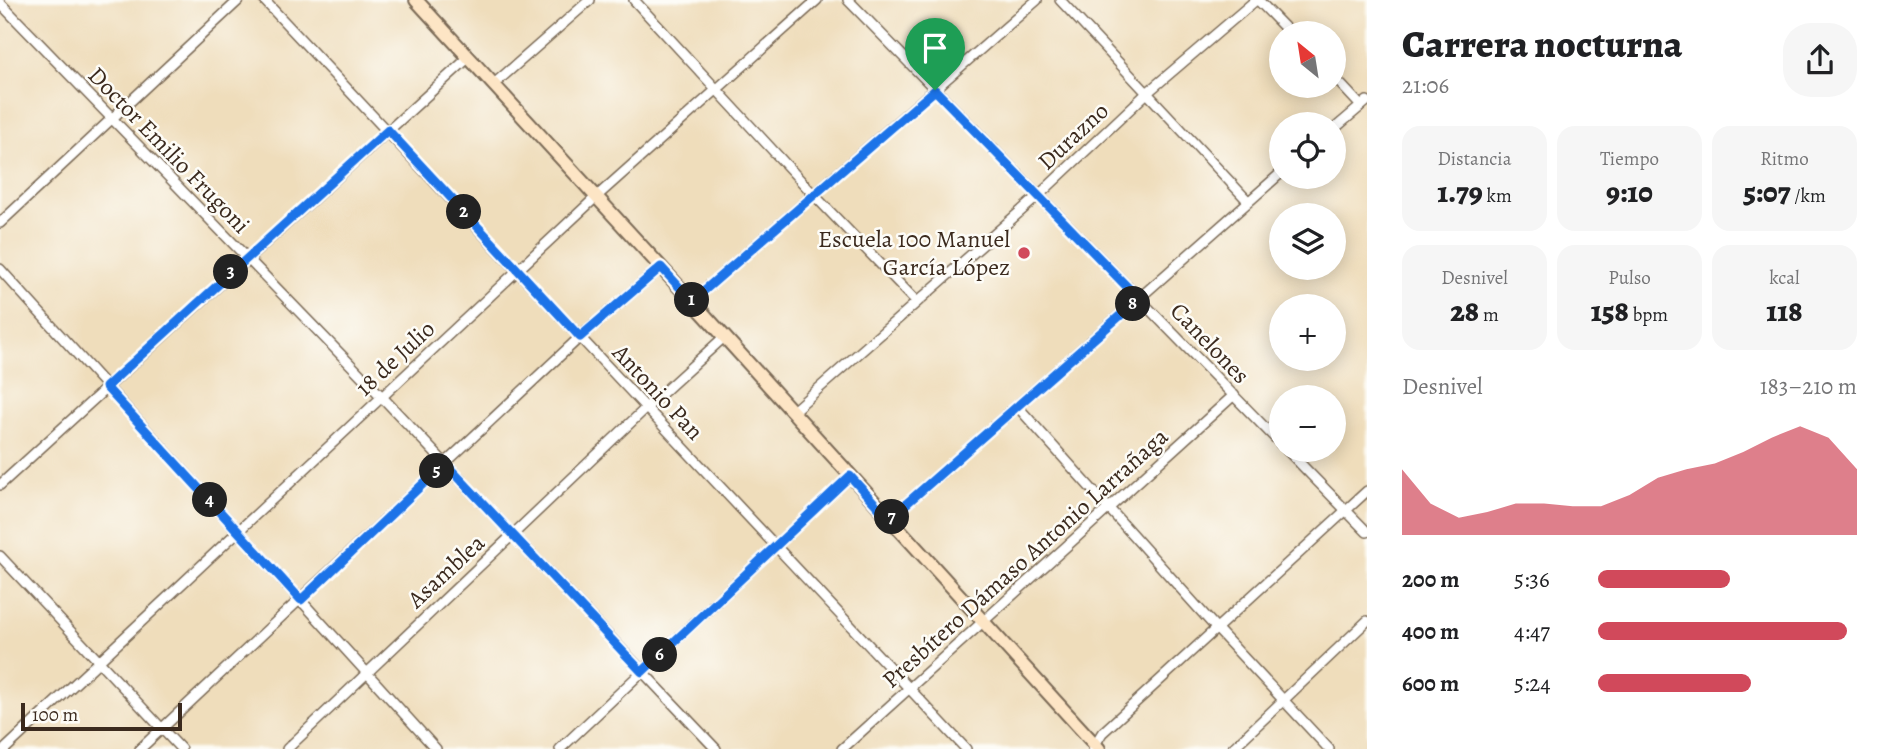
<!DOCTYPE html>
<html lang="es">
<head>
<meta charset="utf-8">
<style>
  :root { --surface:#fff; --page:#f6f6f6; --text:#202124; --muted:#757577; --accent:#d1495b }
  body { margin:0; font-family:Alegreya,serif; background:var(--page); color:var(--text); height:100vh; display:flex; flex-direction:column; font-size:26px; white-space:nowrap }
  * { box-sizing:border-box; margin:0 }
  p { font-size:23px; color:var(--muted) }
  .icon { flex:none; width:38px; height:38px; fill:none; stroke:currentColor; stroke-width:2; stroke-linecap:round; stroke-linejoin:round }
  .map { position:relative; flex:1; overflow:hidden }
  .drawer { display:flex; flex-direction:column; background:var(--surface); width:525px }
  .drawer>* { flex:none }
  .needle { width:46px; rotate:330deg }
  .tools { position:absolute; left:1269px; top:21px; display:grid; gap:14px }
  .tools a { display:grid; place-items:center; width:77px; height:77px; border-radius:50%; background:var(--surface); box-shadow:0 4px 18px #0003; font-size:35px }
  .scale { position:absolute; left:21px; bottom:18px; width:161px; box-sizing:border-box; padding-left:7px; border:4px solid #3b2a1e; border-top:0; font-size:19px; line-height:24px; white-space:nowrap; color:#3b2a1e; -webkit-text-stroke:5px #fdfcf7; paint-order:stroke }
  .pin { position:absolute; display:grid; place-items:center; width:60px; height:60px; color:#fff; margin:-72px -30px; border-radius:50% 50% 50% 0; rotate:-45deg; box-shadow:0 0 7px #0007 }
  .pin .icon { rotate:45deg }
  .km { position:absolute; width:35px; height:35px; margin:-18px; border-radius:50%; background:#222; color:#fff; font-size:19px; line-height:35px; text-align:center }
  .round { display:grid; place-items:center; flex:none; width:74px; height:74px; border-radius:28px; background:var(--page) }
  .overview { display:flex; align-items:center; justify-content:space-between; height:119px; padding:0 35px }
  h1 { font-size:38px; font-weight:800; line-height:52px }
  .figures { display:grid; grid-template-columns:repeat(3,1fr); gap:10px; height:119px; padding:7px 35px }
  .figures div { display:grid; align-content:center; border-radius:18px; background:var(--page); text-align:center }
  .figures b { font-size:30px; font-weight:800 }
  .figures small { font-size:19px; font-weight:400 }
  .figures p { font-size:19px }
  .chart { height:196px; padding:14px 35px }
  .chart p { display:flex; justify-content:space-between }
  .chart svg { width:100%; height:126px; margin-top:7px; fill:var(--accent); opacity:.7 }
  ul { padding:0 35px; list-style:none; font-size:23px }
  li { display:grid; grid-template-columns:112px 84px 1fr; align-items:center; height:52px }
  li i { height:18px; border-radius:9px; background:var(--accent) }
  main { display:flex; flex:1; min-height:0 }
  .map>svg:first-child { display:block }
</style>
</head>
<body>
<main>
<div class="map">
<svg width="1367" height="749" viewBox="0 0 1367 749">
  <rect width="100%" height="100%" fill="#fdfcf7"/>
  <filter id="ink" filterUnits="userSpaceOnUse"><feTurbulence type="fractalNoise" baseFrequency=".0143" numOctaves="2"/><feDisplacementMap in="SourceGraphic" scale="14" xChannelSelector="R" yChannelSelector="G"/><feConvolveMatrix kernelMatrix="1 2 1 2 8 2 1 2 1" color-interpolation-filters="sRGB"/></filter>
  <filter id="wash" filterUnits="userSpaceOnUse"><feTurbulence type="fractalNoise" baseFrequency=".00686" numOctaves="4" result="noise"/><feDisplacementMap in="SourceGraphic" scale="28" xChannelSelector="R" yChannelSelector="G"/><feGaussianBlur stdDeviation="1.57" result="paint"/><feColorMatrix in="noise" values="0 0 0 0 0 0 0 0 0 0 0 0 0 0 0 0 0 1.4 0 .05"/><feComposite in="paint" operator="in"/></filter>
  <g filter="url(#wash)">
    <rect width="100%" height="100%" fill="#efddbb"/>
  </g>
  <g filter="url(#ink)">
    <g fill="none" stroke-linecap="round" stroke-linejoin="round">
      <g stroke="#7a6955" stroke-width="12">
        <g id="street">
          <path d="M 264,0 L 966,749"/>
          <path d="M 634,0 L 814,195 L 917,302"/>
          <path d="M 848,0 L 1281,444"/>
          <path d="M 1060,0 L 1248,201"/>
          <path d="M 1258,0 L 1290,33"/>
          <path d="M 0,3 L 382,397 L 716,749"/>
          <path d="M 1334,77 L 1361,106"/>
          <path d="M 493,85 L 590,0"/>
          <path d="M 1334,129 L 1367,101"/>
          <path d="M 0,223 L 239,0"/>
          <path d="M 0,269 L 436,749"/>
          <path d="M 692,301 L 1037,0"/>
          <path d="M 1018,407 L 1217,629 L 1329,749"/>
          <path d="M 792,412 L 1039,195 L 1148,92 L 1256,0"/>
          <path d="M 1287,450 L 1367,532"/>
          <path d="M 0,485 L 468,58"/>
          <path d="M 889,519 L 1281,173"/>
          <path d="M 0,556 L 181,749"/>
          <path d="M 1093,748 L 1102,733 L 1367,491"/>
          <path d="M 5,749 L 596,197 L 817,0"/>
          <path d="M 140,749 L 580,337 L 661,267"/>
          <path d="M 287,749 L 646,408 L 724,337"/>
          <path d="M 560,749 L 850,476"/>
          <path d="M 842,749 L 1234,395"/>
          <path d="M 1232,749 L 1367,621"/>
        </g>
      </g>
      <g stroke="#7a6955" stroke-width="16">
        <path id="secondary" d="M 416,0 L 692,301 L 1099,749"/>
      </g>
      <use href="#street" stroke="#fff" stroke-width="9"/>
      <use href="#secondary" stroke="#fde5c5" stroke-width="12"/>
    </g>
  </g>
  <g fill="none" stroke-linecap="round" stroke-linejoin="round" filter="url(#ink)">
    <g stroke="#fff" stroke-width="14">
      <path id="route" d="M 935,90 L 1139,299 L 889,519 L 850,476 L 642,672 L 445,463 L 301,600 L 106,387 L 388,130 L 580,337 L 661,267 L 692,301 Z"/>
    </g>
    <use href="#route" stroke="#1a73e8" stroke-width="9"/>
  </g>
  <circle fill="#d1495b" stroke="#fdfcf7" stroke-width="2.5" cx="1024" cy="253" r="7"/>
  <g text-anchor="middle" stroke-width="5" stroke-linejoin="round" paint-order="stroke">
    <g font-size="24" fill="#3b2a1e" stroke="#fdfcf7">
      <text transform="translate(1073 136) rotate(-43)" y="8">Durazno</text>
      <text transform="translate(169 150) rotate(46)" y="8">Doctor Emilio Frugoni</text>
      <text transform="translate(1210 343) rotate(46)" y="8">Canelones</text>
      <text transform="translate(395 358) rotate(-43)" y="8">18 de Julio</text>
      <text transform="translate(658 392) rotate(47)" y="8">Antonio Pan</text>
      <text transform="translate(1025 558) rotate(-42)" y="8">Presbítero Dámaso Antonio Larrañaga</text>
      <text transform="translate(446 571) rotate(-43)" y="8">Asamblea</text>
    </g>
    <g font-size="24" fill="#3b2a1e" stroke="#fdfcf7" text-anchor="end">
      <text x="1010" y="247">Escuela 100 Manuel<tspan x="1010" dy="28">García López</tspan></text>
    </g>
  </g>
</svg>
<div class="tools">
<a><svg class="needle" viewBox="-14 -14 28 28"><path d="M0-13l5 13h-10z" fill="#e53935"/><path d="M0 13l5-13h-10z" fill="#757577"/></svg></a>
<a><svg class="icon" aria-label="locate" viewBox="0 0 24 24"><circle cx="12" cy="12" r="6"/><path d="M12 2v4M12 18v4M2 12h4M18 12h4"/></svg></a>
<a><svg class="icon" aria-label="layers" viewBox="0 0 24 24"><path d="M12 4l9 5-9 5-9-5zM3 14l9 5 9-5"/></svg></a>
<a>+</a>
<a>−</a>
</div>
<div class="scale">100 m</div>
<div class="pin" style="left:935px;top:90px;background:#1e9e55"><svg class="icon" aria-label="arrive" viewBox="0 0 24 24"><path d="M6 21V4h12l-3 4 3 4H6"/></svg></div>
<b class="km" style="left:692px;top:300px">1</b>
<b class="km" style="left:464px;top:212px">2</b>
<b class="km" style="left:231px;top:272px">3</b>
<b class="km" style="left:210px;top:500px">4</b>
<b class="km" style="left:437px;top:471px">5</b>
<b class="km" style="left:660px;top:655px">6</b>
<b class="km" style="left:892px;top:517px">7</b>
<b class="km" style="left:1133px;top:304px">8</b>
</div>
<section class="drawer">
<div class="overview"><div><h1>Carrera nocturna</h1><p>21:06</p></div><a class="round"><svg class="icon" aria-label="share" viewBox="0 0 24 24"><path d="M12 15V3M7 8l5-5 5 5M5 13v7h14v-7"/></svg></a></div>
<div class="figures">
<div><p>Distancia</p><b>1.79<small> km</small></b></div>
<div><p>Tiempo</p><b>9:10</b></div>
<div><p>Ritmo</p><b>5:07<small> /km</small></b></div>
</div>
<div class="figures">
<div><p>Desnivel</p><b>28<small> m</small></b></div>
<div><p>Pulso</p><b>158<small> bpm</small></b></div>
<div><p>kcal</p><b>118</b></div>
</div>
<div class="chart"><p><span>Desnivel</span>183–210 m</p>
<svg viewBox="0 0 160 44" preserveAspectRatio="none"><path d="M0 44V21L10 33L20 38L30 36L40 33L50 33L60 34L70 34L80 30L90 24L100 21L110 19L120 15L130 10L140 6L150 10L160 21V44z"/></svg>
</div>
<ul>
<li><b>200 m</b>5:36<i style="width:51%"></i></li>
<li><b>400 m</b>4:47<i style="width:96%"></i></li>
<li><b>600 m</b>5:24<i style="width:59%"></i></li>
</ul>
</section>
</main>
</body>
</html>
